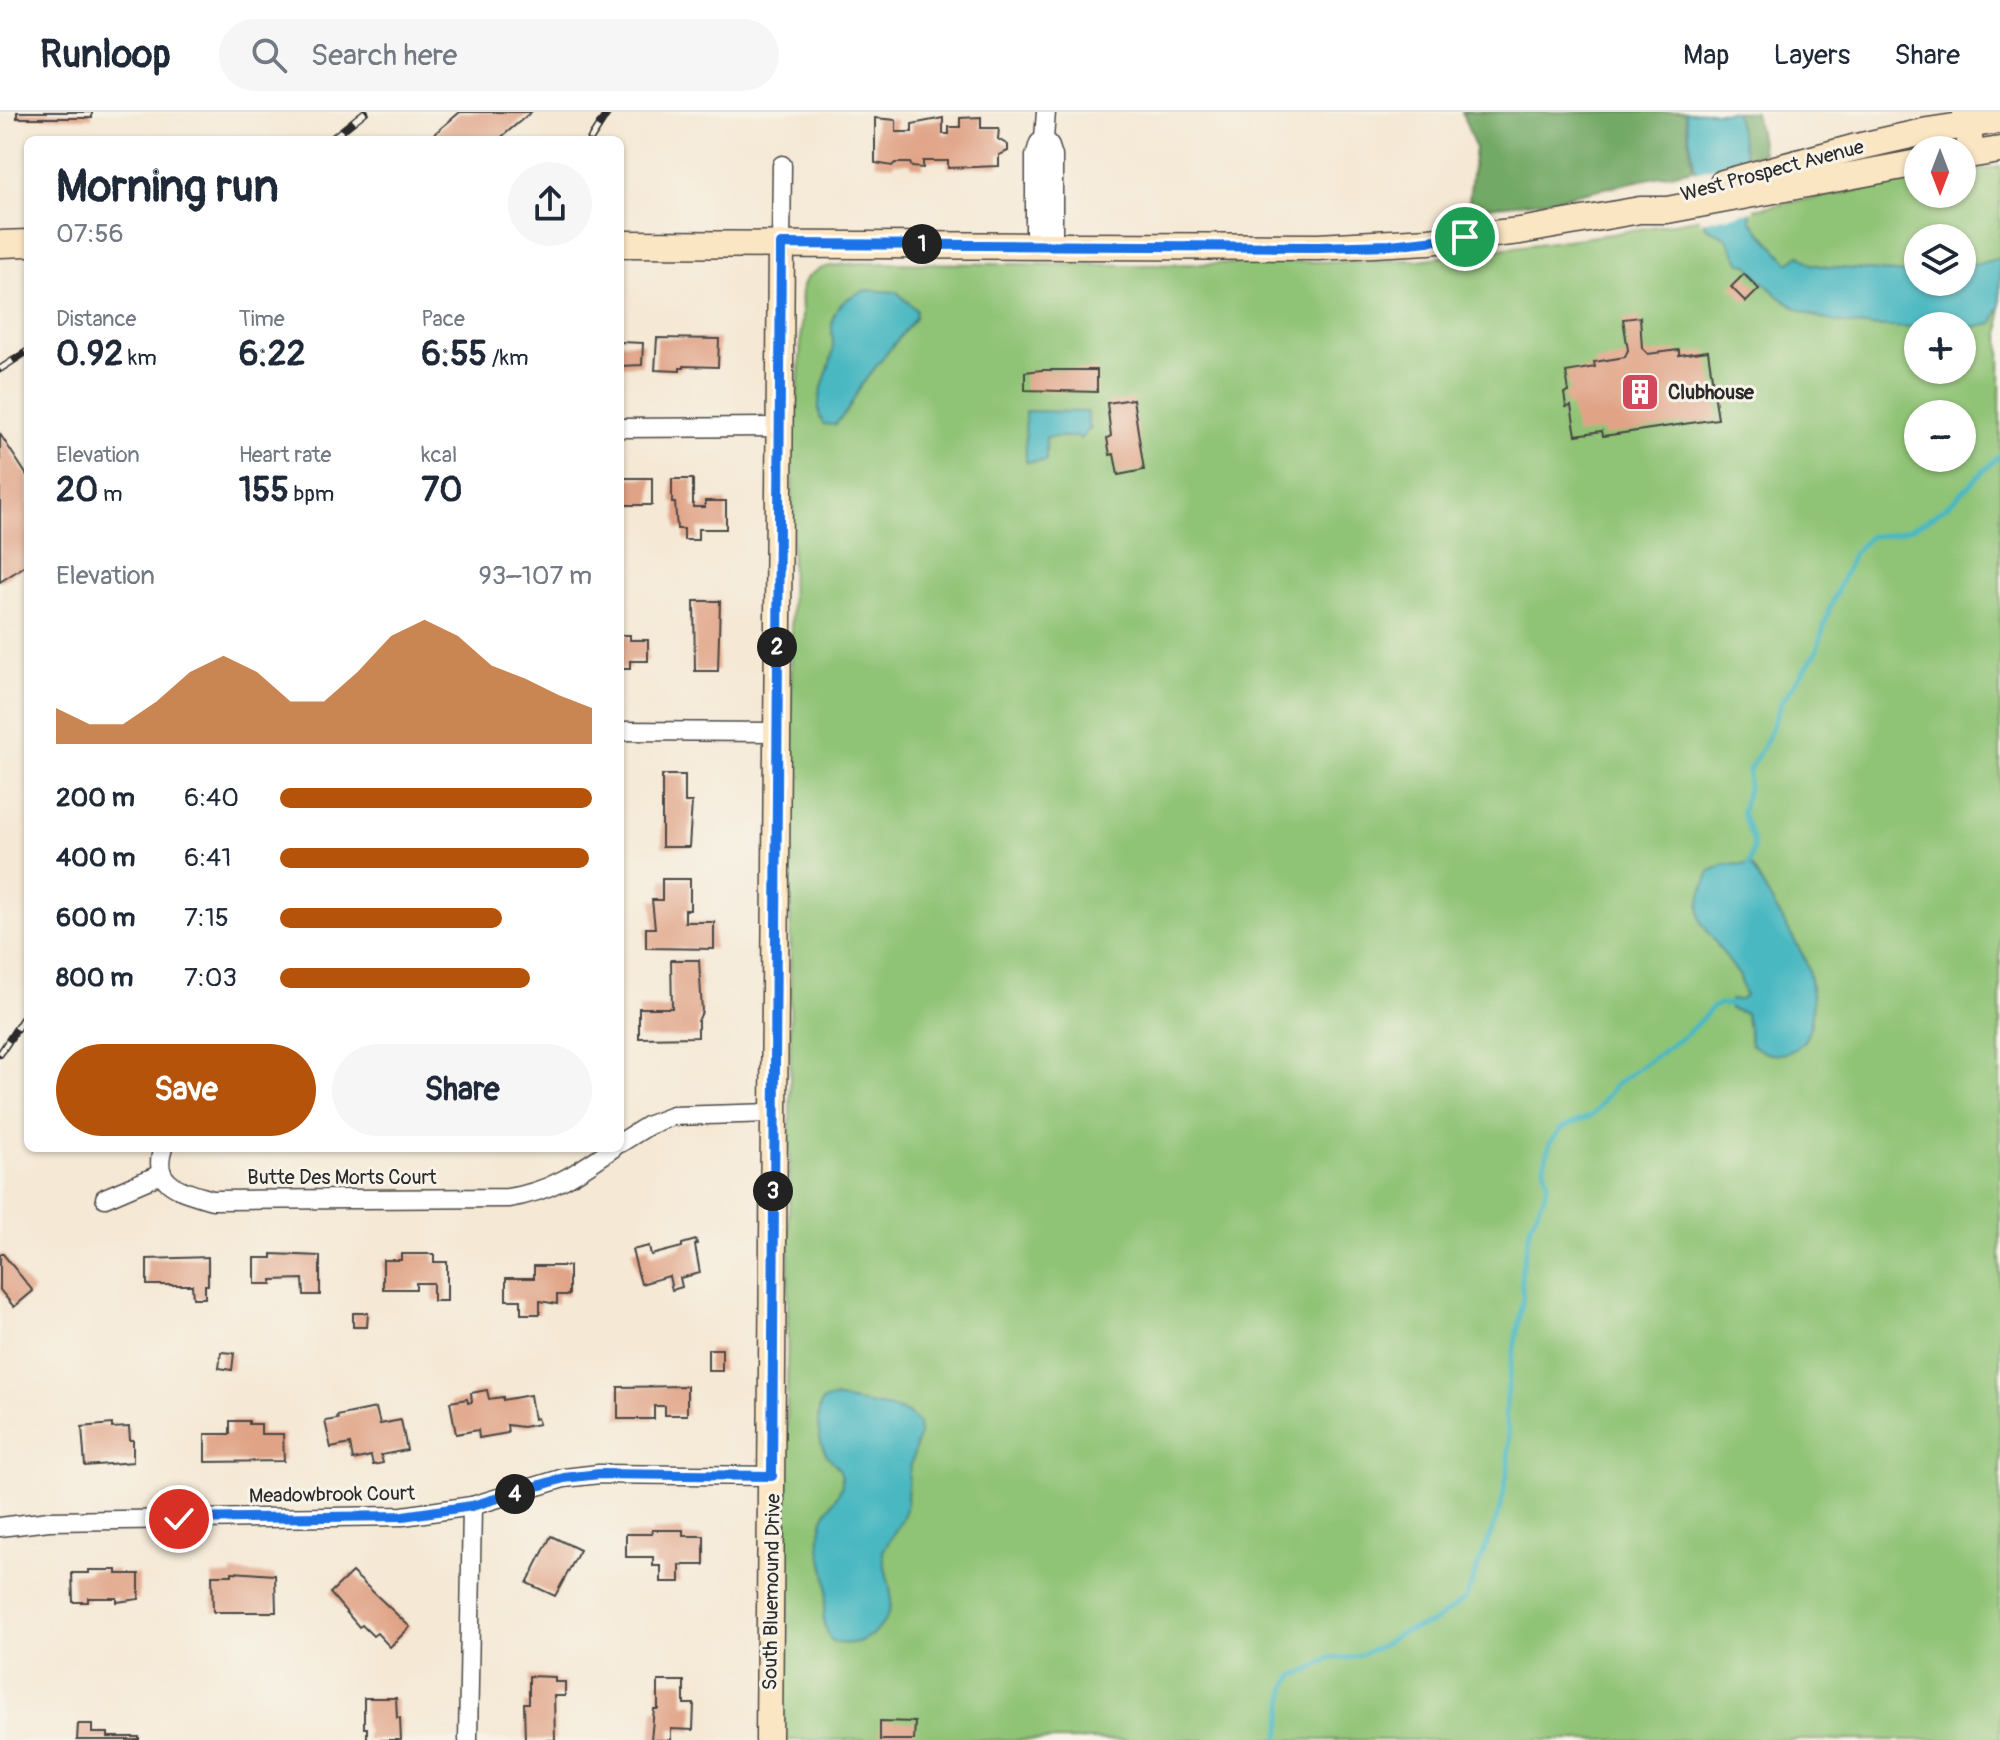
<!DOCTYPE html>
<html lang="en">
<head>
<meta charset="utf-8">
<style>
  :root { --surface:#fff; --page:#f6f6f7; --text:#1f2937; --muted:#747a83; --line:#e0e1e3; --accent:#b45309 }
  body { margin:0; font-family:Pangolin,sans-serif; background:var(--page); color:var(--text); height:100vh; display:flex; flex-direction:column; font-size:30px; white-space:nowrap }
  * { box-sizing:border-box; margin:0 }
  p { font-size:26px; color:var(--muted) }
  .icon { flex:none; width:44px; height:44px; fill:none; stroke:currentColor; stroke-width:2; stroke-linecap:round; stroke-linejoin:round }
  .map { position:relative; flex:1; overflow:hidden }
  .side { position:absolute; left:24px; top:24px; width:600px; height:1016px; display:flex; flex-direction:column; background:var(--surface); border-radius:12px; box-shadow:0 2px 6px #0004 }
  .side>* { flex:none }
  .needle { width:52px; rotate:180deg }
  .buttons { position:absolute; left:1904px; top:24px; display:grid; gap:16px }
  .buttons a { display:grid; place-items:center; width:72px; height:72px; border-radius:50%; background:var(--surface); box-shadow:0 2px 6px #0004; font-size:40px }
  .pin { position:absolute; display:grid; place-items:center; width:68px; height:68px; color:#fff; margin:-34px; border:4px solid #fff; border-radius:50%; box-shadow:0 2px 8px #0007 }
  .km { position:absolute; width:40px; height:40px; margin:-20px; border-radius:50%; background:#222; color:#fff; font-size:22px; line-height:40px; text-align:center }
  .round { display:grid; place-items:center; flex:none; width:84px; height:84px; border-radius:42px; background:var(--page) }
  .headline { display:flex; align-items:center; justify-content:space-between; height:136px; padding:0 32px }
  h1 { font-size:44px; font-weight:800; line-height:60px }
  .figures { display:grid; grid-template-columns:repeat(3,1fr); gap:12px; height:136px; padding:8px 32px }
  .figures div { display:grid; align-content:center }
  .figures b { font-size:34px; font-weight:800 }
  .figures small { font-size:22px; font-weight:400 }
  .figures p { font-size:22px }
  .chart { height:224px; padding:16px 32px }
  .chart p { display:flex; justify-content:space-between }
  .chart svg { width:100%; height:144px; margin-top:8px; fill:var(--accent); opacity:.7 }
  .primary-button { display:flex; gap:16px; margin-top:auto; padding:16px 32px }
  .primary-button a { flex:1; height:92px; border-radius:48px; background:var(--accent); color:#fff; font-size:32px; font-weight:800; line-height:92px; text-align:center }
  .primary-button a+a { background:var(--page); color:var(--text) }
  ul { padding:0 32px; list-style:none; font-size:26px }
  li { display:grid; grid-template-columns:128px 96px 1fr; align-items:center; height:60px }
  li i { height:20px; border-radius:10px; background:var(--accent) }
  header { display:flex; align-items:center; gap:48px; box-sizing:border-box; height:112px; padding:0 40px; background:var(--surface); border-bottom:2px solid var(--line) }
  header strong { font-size:38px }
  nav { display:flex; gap:44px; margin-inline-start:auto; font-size:28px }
  .search { width:560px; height:72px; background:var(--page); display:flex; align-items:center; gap:20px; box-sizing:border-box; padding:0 28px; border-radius:44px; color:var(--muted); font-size:30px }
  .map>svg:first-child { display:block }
</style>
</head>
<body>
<header>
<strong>Runloop</strong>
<div class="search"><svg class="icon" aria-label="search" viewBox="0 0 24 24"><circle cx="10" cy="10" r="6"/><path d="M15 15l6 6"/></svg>Search here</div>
<nav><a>Map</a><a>Layers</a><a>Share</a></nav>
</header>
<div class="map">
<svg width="2000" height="1628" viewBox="0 0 2000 1628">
  <rect width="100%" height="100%" fill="#f7f3e8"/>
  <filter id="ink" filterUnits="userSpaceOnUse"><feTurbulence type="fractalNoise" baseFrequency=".0125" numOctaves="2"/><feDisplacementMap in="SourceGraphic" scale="16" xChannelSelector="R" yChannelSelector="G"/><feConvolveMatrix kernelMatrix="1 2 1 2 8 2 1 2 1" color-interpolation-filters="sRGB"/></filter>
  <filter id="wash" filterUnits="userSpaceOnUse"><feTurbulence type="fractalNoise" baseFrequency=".006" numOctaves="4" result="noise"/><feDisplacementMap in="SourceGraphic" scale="32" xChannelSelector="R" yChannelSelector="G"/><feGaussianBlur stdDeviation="1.8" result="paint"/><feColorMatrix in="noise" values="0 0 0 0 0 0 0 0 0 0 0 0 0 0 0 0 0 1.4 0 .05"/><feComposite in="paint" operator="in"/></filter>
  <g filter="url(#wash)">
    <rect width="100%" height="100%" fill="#f5e8d4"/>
    <path fill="#8fc375" stroke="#5d7750" stroke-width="2" fill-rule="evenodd" d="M 2000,55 L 2000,1628 L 783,1628 L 790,1015 L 792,333 C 797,289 801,246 802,201 C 802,190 799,174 808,165 C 821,151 844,153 862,151 L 1141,153 L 1419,148 L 1611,122 L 1918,68 L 1918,82 L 1962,82 L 1962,61 ZM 1918,126 L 1962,126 L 1962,170 L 1918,170 ZM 1918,214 L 1962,214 L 1962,258 L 1918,258 ZM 1918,302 L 1962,302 L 1962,346 L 1918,346 Z"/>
    <g fill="#73a966" stroke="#4f6a48" stroke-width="2">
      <path d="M 1462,0 L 1685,0 L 1693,57 L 1545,89 L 1468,97 L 1475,36 Z"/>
      <path d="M 1735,0 L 1755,0 L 1763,41 L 1746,45 Z"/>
    </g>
    <g fill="#49b8c1" stroke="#3a7276" stroke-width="2">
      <path d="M 1685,0 L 1735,0 L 1746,45 L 1751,109 L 1789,151 L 1800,143 L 1811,152 L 1828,155 L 1918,162 L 1918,170 L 1962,170 L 1962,156 L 2000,146 L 2000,195 L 1993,211 L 1962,217 L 1962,214 L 1918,214 L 1918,216 C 1865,214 1815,217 1774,180 C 1764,171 1755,164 1748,152 L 1741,151 L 1726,125 L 1705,114 Z"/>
      <path d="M 866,178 L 897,180 L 916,198 L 915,206 L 862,272 L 847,299 L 835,313 L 823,312 C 810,290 830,262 833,238 C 834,227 830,216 833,206 C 838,190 852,183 866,178 Z"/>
      <path d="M 1025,299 L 1088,300 L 1088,314 L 1091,316 L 1080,327 L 1077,325 L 1046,325 L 1046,349 L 1026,350 Z"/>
      <path d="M 1725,752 L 1751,753 L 1805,847 C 1813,874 1823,932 1785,941 C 1771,945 1762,940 1751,932 L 1745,901 L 1730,897 L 1730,888 L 1740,888 L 1745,884 L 1740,865 L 1701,810 C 1696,792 1703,776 1710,759 Z"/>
      <path d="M 833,1286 L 897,1297 L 908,1301 L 918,1311 L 919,1323 L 909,1360 L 906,1397 L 901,1409 L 883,1439 C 883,1454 890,1470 891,1483 C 893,1515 860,1540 831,1529 C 819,1504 824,1506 827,1481 C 829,1456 813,1439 823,1407 C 827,1394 842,1383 842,1369 C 843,1357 834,1352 827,1343 C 818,1330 815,1304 822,1289 Z"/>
    </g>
    <path fill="#f5e8d4" d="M 1750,47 L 1754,99 L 1700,110 L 1690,61 Z"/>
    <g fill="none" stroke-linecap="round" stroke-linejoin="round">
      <g stroke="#49b8c1" stroke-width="5">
        <path d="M 1748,757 L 1754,732 L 1742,700 L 1748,677 L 1749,658 L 1767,628 L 1782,589 L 1816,541 L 1829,498 L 1853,442 L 1870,424 C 1927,426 1962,378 2000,343"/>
        <path d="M 1278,1628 L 1281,1618 L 1286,1575 L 1294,1564 L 1308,1559 L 1332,1545 L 1349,1546 L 1376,1537 L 1400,1521 L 1434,1510 L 1466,1486 L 1501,1395 L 1508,1357 L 1509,1325 L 1505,1302 L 1510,1260 L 1523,1186 L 1521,1160 L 1531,1112 L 1544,1085 L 1548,1069 L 1544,1055 L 1550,1030 L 1562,1016 L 1593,1003 L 1615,973 L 1687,922 L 1712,896 L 1719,892 L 1734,892"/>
      </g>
    </g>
    <g id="blocks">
      <g fill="#e0a386">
        <rect x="17" y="0" width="75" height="6"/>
        <path d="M 460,0 L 531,0 L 498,28 L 427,28 Z"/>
        <path d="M 981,5 L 981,16 L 999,16 L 998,27 L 1008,33 L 1008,39 L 999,43 L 999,54 L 948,56 L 948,49 L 923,49 L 923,56 L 912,55 L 910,51 L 895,51 L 892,54 L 875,51 L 875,6 L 896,8 L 896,20 L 912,20 L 912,12 L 943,6 L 943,22 L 949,22 L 949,15 L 960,15 L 960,6 Z"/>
        <path d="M 1744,162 L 1759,177 L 1746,190 L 1731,175 Z"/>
        <path d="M 1640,205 L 1642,236 L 1648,242 L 1679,238 L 1679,243 L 1708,239 L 1718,307 L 1603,324 L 1602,319 L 1576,323 L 1571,294 L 1566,295 L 1564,281 L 1569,280 L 1566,260 L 1595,255 L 1594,250 L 1625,245 L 1628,238 L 1623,207 Z"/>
        <path d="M 657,226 L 719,227 L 718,255 L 684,254 L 684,256 L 680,256 L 680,259 L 655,258 Z"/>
        <path d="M 620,230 L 643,231 L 642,253 L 620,254 Z"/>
        <path d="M 1042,258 L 1097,258 L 1097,280 L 1025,278 L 1025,260 Z"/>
        <path d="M 1133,287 L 1144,358 L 1118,363 L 1114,342 L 1110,343 L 1107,326 L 1111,324 L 1107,291 Z"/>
        <path d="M 0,322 L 28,365 L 28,452 L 0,470 Z"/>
        <path d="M 623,366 L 652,366 L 652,393 L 623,393 L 623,398 L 620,398 L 620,368 Z"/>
        <path d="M 672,367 L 693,367 L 693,395 L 705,395 L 705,389 L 726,389 L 726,417 L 698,417 L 698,428 L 684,428 L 684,417 L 677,417 L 675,391 L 672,391 Z"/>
        <path d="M 694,489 L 720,489 L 718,559 L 695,559 Z"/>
        <path d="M 620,523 L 630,523 L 630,528 L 648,528 L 648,549 L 630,549 L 630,557 L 620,557 Z"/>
        <path d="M 662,663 L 685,663 L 685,690 L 692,690 L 689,735 L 662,735 Z"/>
        <path d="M 662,767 L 690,767 L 690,798 L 685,798 L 685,810 L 714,810 L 714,837 L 646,836 L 646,816 L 655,816 L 652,788 L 662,788 Z"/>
        <path d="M 671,848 L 699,848 L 702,900 L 698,909 L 698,925 L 639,926 L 639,896 L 672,896 Z"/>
        <path d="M 696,1128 L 697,1132 L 695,1133 L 700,1161 L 680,1166 L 682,1175 L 672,1178 L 669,1164 L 641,1172 L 632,1138 L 649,1134 L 651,1143 L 682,1135 L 682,1132 Z"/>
        <path d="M 0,1142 L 3,1142 L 33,1179 L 14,1195 L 0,1178 Z"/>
        <path d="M 272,1142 L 320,1144 L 320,1183 L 304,1183 L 303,1167 L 272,1168 L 272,1172 L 255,1172 L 255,1146 L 272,1146 Z"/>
        <path d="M 401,1142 L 434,1142 L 434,1150 L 447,1150 L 447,1189 L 433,1189 L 433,1171 L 416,1171 L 416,1177 L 383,1177 L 383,1148 L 401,1148 Z"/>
        <path d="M 208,1145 L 208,1173 L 205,1173 L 205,1186 L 193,1186 L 192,1173 L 147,1173 L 147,1147 Z"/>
        <path d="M 534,1154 L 569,1154 L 569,1183 L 557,1183 L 557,1192 L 540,1189 L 540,1202 L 521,1202 L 521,1188 L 506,1188 L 506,1166 L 534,1166 Z"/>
        <path d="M 353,1201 L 368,1201 L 367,1215 L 353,1215 Z"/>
        <rect x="708" y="1237" width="14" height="22"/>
        <path d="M 221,1240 L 234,1241 L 232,1258 L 219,1256 Z"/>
        <path d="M 687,1274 L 687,1303 L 665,1303 L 665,1294 L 654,1294 L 654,1307 L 618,1307 L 618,1275 Z"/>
        <path d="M 487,1278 L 489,1287 L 503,1285 L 503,1288 L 530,1283 L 534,1307 L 537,1306 L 539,1312 L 523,1315 L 507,1313 L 508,1321 L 479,1326 L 478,1318 L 456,1322 L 450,1290 L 467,1287 L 468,1291 L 472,1290 L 471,1281 Z"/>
        <path d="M 376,1296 L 380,1312 L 401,1308 L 407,1338 L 381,1343 L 383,1351 L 373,1353 L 371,1344 L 353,1348 L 350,1332 L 331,1336 L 325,1309 L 338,1307 L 337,1304 Z"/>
        <path d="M 230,1309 L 249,1309 L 249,1312 L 261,1312 L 261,1322 L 283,1322 L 284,1349 L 205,1350 L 205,1322 L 230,1322 Z"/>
        <path d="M 112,1312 L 112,1316 L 129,1315 L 130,1328 L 133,1328 L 133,1350 L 85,1354 L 82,1315 Z"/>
        <path d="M 652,1418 L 683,1418 L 683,1424 L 704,1424 L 704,1453 L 680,1453 L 680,1470 L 661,1470 L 661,1454 L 653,1454 L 653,1445 L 626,1445 L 626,1422 L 652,1422 Z"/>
        <path d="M 551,1424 L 580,1438 L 555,1484 L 527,1471 Z"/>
        <path d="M 89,1458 L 117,1458 L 117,1462 L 139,1462 L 139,1487 L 117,1490 L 117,1486 L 88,1486 L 88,1490 L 73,1490 L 72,1461 L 89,1461 Z"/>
        <path d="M 232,1460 L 275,1463 L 276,1500 L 213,1500 L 212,1463 L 232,1463 Z"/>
        <path d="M 352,1460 L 410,1515 L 390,1535 L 377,1521 L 373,1524 L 362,1513 L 359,1515 L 330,1481 Z"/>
        <path d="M 529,1564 L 555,1565 L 555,1570 L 565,1570 L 565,1584 L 554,1584 L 555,1628 L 525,1628 L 524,1591 L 529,1591 Z"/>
        <path d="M 658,1569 L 684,1569 L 684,1592 L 694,1592 L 693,1618 L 671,1617 L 671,1628 L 651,1628 L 654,1597 L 658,1597 Z"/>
        <path d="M 364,1586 L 396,1586 L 397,1606 L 400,1606 L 401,1628 L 367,1628 L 367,1616 L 364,1616 Z"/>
        <path d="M 880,1609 L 915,1610 L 914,1628 L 880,1628 Z"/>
        <path d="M 78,1612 L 92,1612 L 92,1621 L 108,1621 L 108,1625 L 139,1625 L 139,1628 L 77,1628 Z"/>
      </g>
    </g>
  </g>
  <g filter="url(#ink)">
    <use href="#blocks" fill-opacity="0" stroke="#494744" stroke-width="2"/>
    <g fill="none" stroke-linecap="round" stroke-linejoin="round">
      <g stroke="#494744" stroke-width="21">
        <g id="street">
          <path d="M 1044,27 L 1049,32 L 1053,44 L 1053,132"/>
          <path d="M 781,132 L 782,53"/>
          <path d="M 1035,132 L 1035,44 L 1039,31 L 1044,27 L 1046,0"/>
          <path d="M 620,316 L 778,315"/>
          <path d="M 620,619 L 776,620"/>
          <path d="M 620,1031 L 649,1013 L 673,1004 L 773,1001"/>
          <path d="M 163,1036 C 150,1074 183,1079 212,1088 L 508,1086 C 550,1080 579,1060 613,1036"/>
          <path d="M 105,1086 L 161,1062"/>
          <path d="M 0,1415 L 49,1409 L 403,1404 L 472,1394 L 564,1366 L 599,1362 L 772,1364"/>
          <path d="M 468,1628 L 472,1394"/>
        </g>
      </g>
      <g stroke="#494744" stroke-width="29">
        <g id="secondary">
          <path d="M 1966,0 L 1971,42"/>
          <path d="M 1962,44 L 2000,38"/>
          <path d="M 1723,71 L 1853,36 L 1928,19 L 2000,8"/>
          <path d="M 0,132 L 28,131"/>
          <path d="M 620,132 L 1318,135 L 1429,129 L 1520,119 L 1640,98 L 1667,98 L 1918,51"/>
          <path d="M 769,1628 L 781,132"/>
        </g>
      </g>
      <use href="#street" stroke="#fff" stroke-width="18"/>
      <use href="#secondary" stroke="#fbe6c4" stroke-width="26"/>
      <g stroke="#2b2b2b" stroke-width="8">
        <g id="rail">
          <path d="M 330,28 L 365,0"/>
          <path d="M 590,28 L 608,0"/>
          <path d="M 0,257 L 28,239"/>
          <path d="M 0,942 L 28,899"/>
        </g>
      </g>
      <use href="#rail" stroke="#f7f3e8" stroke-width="5" stroke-dasharray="15" stroke-linecap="butt"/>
    </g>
  </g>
  <g fill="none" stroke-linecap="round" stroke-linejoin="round" filter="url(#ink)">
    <g stroke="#fff" stroke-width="16">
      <path id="route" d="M 179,1407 L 403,1404 L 472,1394 L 564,1366 L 599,1362 L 772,1364 L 781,132 L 1318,135 L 1390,133 L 1465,125"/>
    </g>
    <use href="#route" stroke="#1a73e8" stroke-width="10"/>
  </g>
  <defs>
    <g id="building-square" transform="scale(2)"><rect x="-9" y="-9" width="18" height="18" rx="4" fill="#d1495b" stroke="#f7f3e8"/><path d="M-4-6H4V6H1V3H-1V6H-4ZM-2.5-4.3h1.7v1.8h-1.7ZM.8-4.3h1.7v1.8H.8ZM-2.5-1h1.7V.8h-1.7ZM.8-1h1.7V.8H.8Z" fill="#fff"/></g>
  </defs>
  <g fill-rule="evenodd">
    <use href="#building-square" x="1640" y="280"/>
  </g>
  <g text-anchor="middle" stroke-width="6" stroke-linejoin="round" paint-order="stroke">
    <g font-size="20" fill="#2b2b2b" stroke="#f7f3e8">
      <text transform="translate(1772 58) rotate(-15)" y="7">West Prospect Avenue</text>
      <text x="342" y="1072">Butte Des Morts Court</text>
      <text transform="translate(332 1382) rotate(-1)" y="7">Meadowbrook Court</text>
      <text transform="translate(771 1480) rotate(-89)" y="7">South Bluemound Drive</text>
    </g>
    <g font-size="20" font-weight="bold" fill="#2b2b2b" stroke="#f7f3e8" text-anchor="start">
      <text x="1668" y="287">Clubhouse</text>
    </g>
  </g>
</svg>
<div class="buttons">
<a><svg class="needle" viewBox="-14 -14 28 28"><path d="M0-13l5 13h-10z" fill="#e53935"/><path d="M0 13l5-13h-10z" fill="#747a83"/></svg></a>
<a><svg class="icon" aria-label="layers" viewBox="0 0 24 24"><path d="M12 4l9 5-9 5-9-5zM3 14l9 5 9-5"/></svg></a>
<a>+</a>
<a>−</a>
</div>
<div class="pin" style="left:1465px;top:125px;background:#1e9e55"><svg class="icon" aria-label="arrive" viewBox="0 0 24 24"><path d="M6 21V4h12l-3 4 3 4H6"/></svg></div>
<div class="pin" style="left:179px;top:1407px;background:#d93025"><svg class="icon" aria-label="check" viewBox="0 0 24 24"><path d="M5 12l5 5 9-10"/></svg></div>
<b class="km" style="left:922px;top:132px">1</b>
<b class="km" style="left:777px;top:535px">2</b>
<b class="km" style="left:773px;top:1079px">3</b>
<b class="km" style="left:515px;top:1382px">4</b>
<section class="side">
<div class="headline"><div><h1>Morning run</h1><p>07:56</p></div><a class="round"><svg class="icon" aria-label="share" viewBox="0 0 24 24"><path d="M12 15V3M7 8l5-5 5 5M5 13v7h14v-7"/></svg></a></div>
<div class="figures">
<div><p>Distance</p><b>0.92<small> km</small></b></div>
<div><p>Time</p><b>6:22</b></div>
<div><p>Pace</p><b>6:55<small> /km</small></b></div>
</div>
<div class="figures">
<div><p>Elevation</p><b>20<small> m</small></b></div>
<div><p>Heart rate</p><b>155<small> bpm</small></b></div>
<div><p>kcal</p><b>70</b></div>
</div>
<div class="chart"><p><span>Elevation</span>93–107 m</p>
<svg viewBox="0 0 160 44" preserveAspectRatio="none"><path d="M0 44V33L10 38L20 38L30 31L40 22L50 17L60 22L70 31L80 31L90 22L100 11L110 6L120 11L130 20L140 24L150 29L160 33V44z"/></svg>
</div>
<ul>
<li><b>200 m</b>6:40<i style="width:100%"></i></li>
<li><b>400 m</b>6:41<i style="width:99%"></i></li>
<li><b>600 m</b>7:15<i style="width:71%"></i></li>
<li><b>800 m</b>7:03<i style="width:80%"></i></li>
</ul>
<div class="primary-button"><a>Save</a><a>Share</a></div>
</section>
</div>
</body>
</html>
